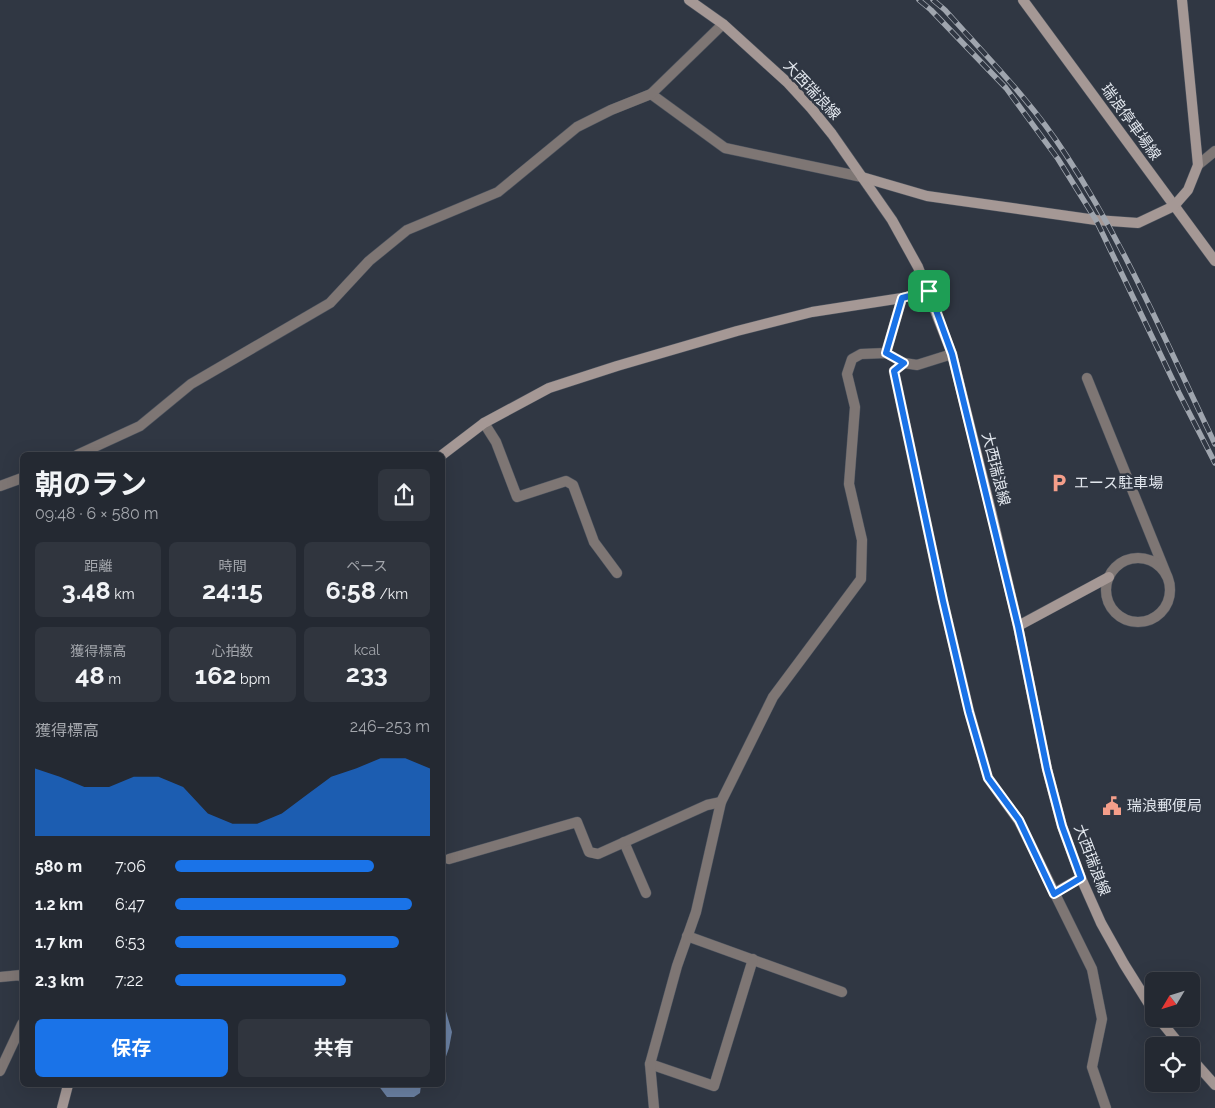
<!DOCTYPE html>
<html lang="ja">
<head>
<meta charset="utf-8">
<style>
  :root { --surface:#242932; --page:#30353e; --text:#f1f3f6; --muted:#a3a6ac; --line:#41454d; --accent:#1a73e8 }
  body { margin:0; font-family:Raleway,"Noto Sans JP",sans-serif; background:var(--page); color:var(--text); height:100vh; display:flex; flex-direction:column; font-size:19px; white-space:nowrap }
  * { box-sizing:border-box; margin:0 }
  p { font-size:16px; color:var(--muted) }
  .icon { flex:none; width:28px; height:28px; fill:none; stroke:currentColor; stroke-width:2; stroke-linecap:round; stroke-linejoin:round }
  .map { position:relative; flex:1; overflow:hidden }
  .panel { position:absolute; left:20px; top:452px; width:425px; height:635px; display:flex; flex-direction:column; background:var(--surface); border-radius:8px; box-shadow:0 5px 20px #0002,0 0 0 1px var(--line) }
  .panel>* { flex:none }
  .needle { width:32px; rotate:232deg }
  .buttons { position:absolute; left:1145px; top:972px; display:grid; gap:10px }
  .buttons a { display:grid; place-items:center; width:55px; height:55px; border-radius:8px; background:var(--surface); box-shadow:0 5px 20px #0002,0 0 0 1px var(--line); font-size:25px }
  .pin { position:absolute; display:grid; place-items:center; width:42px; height:42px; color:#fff; margin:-21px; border-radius:10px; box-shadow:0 2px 8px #0006 }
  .round { display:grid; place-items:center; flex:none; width:52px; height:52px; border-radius:8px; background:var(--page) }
  .head { display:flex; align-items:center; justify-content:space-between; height:85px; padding:0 15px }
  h1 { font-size:28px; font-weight:700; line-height:38px }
  .stats { display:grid; grid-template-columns:repeat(3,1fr); gap:8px; height:85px; padding:5px 15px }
  .stats div { display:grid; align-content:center; border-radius:8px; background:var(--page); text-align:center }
  .stats b { font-size:25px; font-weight:700 }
  .stats small { font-size:14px; font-weight:400 }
  .stats p { font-size:14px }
  .chart { height:140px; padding:10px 15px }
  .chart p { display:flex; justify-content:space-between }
  .chart svg { width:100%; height:90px; margin-top:5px; fill:var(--accent); opacity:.7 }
  .primary-button { display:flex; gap:10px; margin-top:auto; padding:10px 15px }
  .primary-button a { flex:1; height:58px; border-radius:8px; background:var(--accent); color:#fff; font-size:20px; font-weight:700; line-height:58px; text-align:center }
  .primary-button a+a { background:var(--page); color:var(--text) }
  ul { padding:0 15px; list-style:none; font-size:16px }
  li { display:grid; grid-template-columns:80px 60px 1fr; align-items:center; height:38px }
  li i { height:12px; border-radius:6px; background:var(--accent) }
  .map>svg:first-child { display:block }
</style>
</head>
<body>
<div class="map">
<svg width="1215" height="1108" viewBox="0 0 1215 1108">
  <rect width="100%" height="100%" fill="#303743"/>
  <g fill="#6a80a2">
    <path d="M 443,983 L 444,988 L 443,1001 L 452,1032 L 449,1048 L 443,1065 Z"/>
    <path d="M 378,1085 L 421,1085 L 420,1093 L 414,1097 L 387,1097 Z"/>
  </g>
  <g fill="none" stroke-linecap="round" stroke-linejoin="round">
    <g stroke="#4c535e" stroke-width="11">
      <g id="street">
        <path d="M 651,94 L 725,148 L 862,177"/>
        <path d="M 1198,165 L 1215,151"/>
        <path d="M 886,353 L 902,298"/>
        <path d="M 904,363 L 917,365 L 952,354"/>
        <path d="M 1087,378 L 1167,576"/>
        <path d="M 484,423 L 496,442 L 517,497 L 566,481 L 573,485 L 594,542 L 617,573"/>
        <path d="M 77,455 L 140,426 L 191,384 L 330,303 L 369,261 L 407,230 L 498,192 L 577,127 L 611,110 L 651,94 L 723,24"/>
        <path d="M 0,486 L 22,478"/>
        <circle cx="1138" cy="590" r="32"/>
        <path d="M 624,842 L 646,893"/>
        <path d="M 449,859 L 577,822 L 589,852 L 598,854 L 707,805 L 721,802"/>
        <path d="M 1054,893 L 1081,878"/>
        <path d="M 687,936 L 842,992"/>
        <path d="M 0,977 L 21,975 L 22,977"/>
        <path d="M 650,1064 L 714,1086 L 753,959"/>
        <path d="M 0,1071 L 22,1024"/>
        <path d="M 654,1108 L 650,1064 L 677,966 L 696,912 L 721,802 L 773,697 L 861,579 L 862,540 L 849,484 L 855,407 L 847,374 L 852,359 L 861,354 L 886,353 L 904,363 L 894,371 L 943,601 L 969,711 L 988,778 L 1019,821 L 1092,969 L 1102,1019 L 1092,1067 L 1106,1108"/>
      </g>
    </g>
    <g stroke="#4c535e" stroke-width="11">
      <g id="secondary">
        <path d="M 689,0 L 723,24 L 788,83 L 811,108 L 832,134 L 892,220 L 918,267 L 952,354 L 991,511 L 1018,626 L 1047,769 L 1062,826 L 1081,878 L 1101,923 L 1124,964 L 1154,1012"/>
        <path d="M 1023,0 L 1215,261"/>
        <path d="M 862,177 L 927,196 L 1096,220 L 1138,223 L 1174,206 L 1188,190 L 1198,165 L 1182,0"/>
        <path d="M 442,455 L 484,423 L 549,388 L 617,366 L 737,331 L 812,312 L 902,298 L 929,291"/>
        <path d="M 1018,626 L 1109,577"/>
        <path d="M 1159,1019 L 1181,1046"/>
        <path d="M 1191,1058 L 1215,1085"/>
        <path d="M 62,1108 L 68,1085"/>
      </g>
    </g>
    <use href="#street" stroke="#7e7674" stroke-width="10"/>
    <use href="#secondary" stroke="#a59895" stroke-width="10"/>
    <g stroke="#9fa5ae" stroke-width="5.5">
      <g id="rail">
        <path d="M 919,0 L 931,10 L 1006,88 L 1058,159 L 1096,220 L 1179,393 L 1215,463"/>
        <path d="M 933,0 L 945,10 C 987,57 1032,102 1066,155 C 1126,246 1168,347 1215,444"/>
      </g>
    </g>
    <use href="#rail" stroke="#303743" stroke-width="4" stroke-dasharray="11" stroke-linecap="butt"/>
  </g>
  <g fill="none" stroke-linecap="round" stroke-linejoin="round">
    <g stroke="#fff" stroke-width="10">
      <path id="route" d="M 929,291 L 952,354 L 1018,626 L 1047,769 L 1062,826 L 1081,878 L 1054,894 L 1019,820 L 988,778 L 969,712 L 943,601 L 894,371 L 904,363 L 886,353 L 902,298 Z"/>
    </g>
    <use href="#route" stroke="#1a73e8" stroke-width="6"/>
  </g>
  <defs>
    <g id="parking-bare" transform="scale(1.5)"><path d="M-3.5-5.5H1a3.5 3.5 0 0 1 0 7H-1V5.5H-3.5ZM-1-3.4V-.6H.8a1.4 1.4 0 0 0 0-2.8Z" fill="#f49e8a" stroke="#303743" stroke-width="2.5" paint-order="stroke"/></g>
    <g id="civic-bare" transform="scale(1.5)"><path d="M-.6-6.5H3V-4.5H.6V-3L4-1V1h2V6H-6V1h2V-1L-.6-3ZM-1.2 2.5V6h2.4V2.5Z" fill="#f49e8a" stroke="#303743" stroke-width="2.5" paint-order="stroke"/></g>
  </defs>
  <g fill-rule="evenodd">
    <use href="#parking-bare" x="1059" y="483"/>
    <use href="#civic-bare" x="1112" y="806"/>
  </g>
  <g text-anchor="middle" stroke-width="5" stroke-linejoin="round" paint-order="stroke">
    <g font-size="15" fill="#e1e6ed" stroke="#303743">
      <text transform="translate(812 90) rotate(47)" y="5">大西瑞浪線</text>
      <text transform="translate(1131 122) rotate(54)" y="5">瑞浪停車場線</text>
      <text transform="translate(996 469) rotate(76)" y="5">大西瑞浪線</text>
      <text transform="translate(1092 860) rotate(69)" y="5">大西瑞浪線</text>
    </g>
    <g font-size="15" fill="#e1e6ed" stroke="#303743" text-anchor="start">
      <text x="1074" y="488">エース駐車場</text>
      <text x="1127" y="811">瑞浪郵便局</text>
    </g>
  </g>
</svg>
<div class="buttons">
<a><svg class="needle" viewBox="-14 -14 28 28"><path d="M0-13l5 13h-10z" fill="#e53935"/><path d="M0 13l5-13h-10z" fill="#a3a6ac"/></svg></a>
<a><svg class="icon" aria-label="locate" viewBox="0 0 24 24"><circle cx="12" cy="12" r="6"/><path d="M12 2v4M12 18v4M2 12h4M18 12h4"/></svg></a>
</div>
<div class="pin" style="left:929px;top:291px;background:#1e9e55"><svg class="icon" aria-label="arrive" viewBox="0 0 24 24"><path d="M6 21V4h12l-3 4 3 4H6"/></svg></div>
<section class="panel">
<div class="head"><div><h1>朝のラン</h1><p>09:48 · 6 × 580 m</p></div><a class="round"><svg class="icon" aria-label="share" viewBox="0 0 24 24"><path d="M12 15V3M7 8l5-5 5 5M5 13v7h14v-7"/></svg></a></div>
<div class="stats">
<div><p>距離</p><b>3.48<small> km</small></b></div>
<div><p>時間</p><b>24:15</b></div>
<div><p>ペース</p><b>6:58<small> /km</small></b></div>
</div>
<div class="stats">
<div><p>獲得標高</p><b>48<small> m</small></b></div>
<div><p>心拍数</p><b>162<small> bpm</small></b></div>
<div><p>kcal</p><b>233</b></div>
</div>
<div class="chart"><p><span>獲得標高</span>246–253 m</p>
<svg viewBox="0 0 160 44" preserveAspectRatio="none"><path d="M0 44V11L10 15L20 20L30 20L40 15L50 15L60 20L70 33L80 38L90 38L100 33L110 24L120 15L130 11L140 6L150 6L160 11V44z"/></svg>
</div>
<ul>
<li><b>580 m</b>7:06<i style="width:78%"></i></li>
<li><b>1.2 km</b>6:47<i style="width:93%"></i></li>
<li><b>1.7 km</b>6:53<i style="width:88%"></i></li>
<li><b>2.3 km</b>7:22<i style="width:67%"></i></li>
</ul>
<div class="primary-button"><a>保存</a><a>共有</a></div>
</section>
</div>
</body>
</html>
